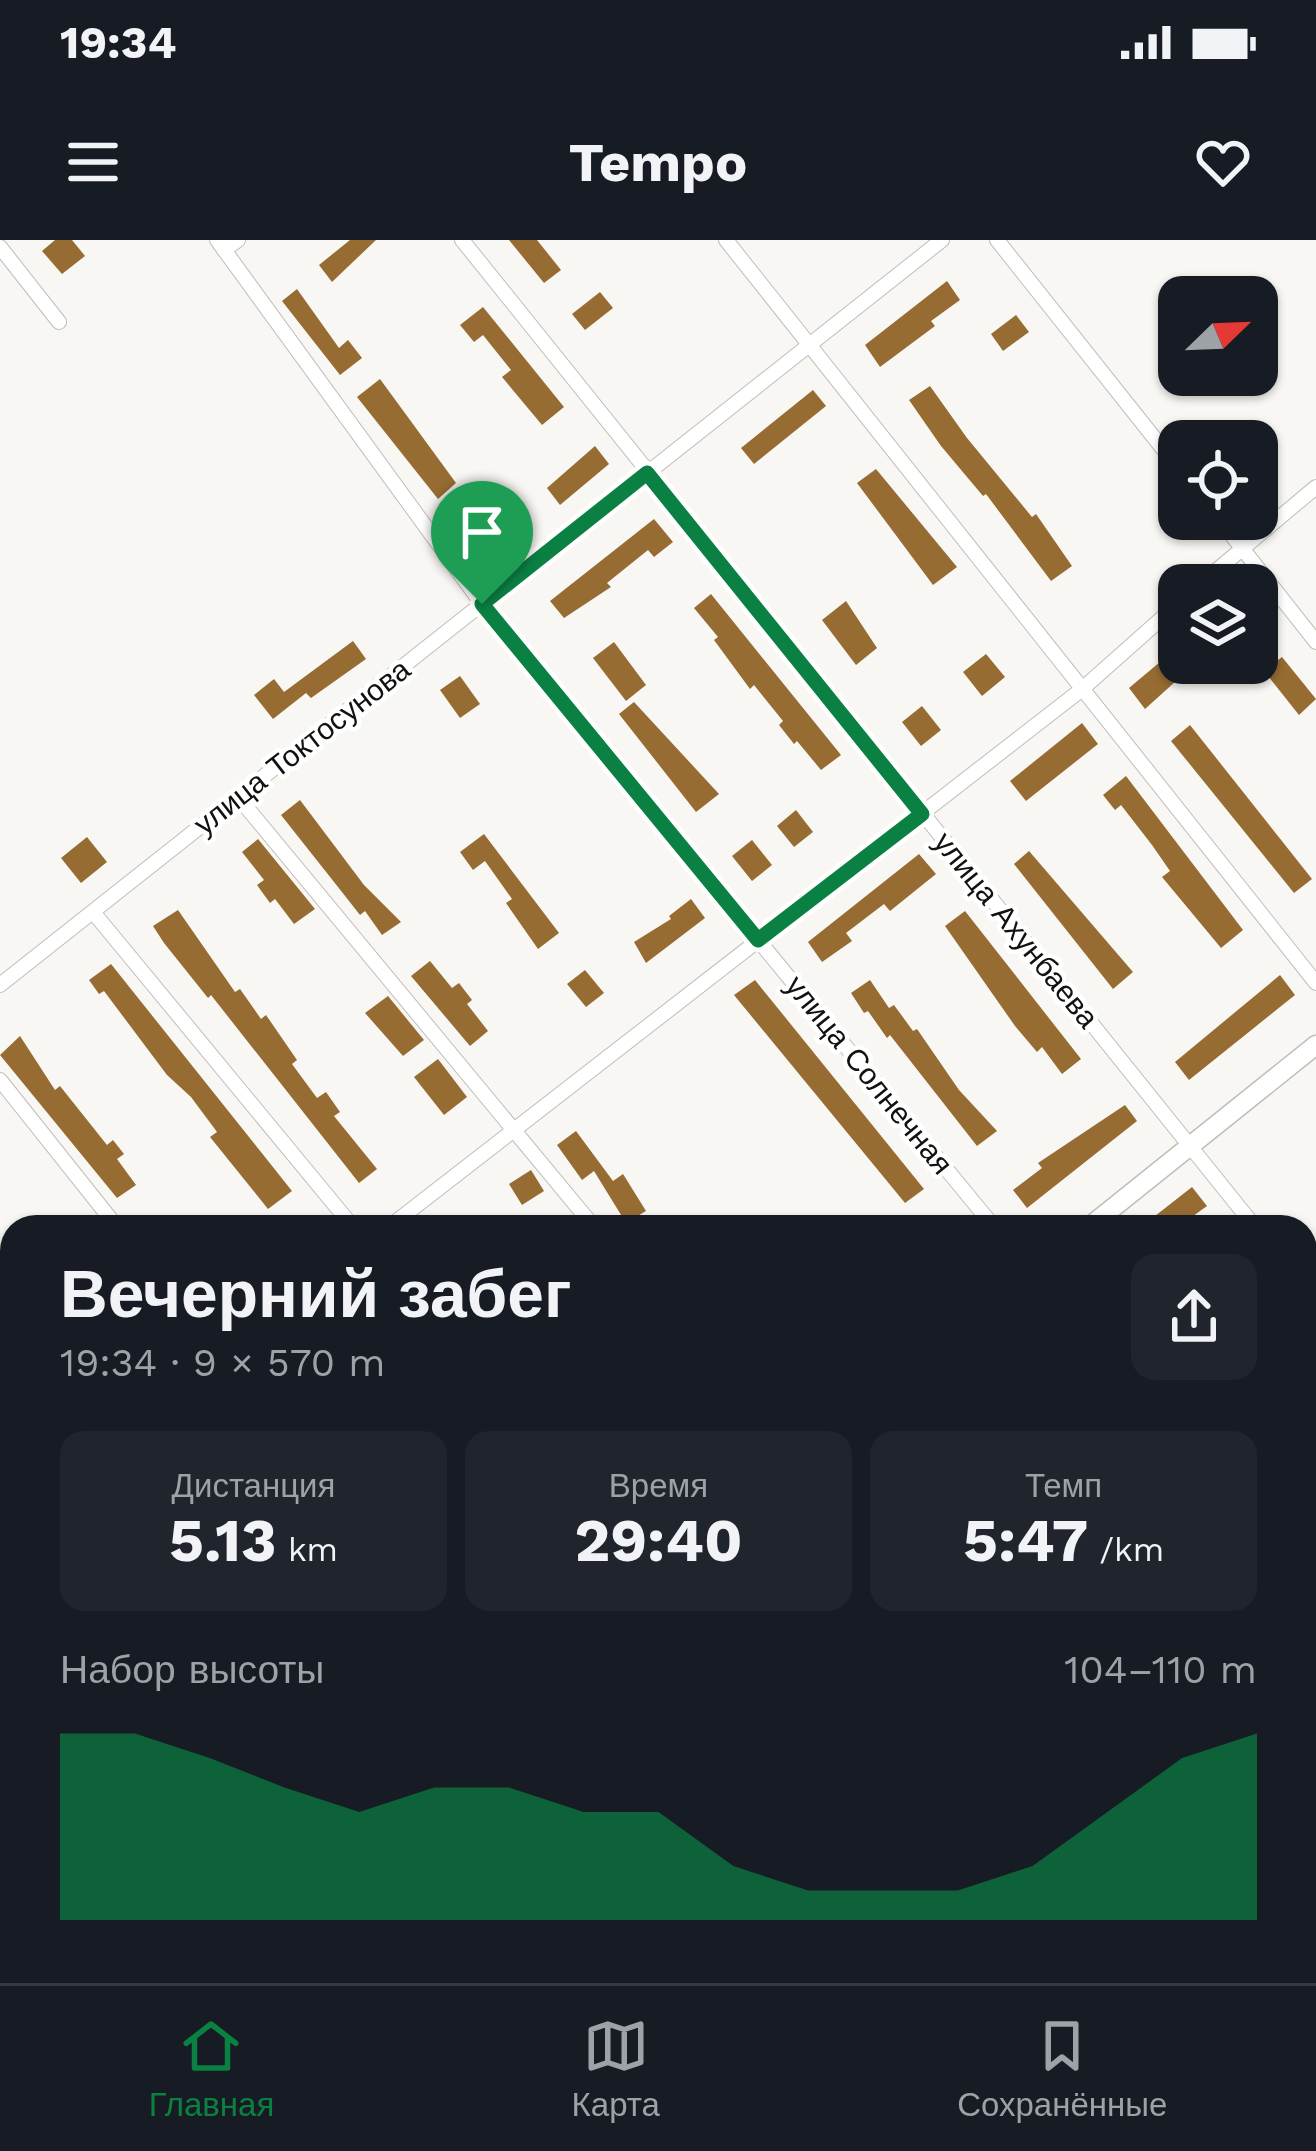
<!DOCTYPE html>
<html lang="ru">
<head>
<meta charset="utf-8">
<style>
  :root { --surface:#171b24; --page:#20242c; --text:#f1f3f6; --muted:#9ea1a6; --line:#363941; --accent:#0b8043 }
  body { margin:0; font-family:"Work Sans",sans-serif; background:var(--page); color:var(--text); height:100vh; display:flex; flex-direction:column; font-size:45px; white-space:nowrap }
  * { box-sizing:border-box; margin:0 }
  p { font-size:39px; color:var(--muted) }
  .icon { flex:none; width:66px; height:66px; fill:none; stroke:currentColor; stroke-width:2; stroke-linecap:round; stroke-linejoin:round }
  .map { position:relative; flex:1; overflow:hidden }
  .drawer { position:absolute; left:0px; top:975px; width:1317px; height:768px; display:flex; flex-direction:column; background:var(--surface); border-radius:36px 36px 0 0; box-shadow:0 3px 9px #0004 }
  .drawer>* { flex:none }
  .needle { width:78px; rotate:67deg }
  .fabs { position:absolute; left:1158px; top:36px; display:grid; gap:24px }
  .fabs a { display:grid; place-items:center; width:120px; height:120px; border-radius:24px; background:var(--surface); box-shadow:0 3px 9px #0004; font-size:60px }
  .pin { position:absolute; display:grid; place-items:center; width:102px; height:102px; color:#fff; margin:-123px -51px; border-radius:50% 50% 50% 0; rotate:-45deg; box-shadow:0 0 12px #0007 }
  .pin .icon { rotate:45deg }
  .round { display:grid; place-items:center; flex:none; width:126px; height:126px; border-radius:24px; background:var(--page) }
  .head { display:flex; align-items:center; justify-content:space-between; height:204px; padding:0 60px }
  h1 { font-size:66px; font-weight:700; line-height:90px }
  .figures { display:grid; grid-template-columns:repeat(3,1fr); gap:18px; height:204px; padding:12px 60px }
  .figures div { display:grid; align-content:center; border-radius:24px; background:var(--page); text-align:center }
  .figures b { font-size:60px; font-weight:700 }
  .figures small { font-size:33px; font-weight:400 }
  .figures p { font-size:33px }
  .chart { height:336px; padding:24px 60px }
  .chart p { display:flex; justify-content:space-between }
  .chart svg { width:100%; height:216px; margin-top:12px; fill:var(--accent); opacity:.7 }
  .status { display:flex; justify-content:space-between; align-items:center; height:84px; padding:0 60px; background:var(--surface); direction:ltr }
  .status svg { height:33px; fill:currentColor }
  header { display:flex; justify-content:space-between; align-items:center; height:156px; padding:0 60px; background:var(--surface); font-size:54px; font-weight:700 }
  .tab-bar { display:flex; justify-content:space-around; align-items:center; height:168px; border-top:3px solid var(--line); background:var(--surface); font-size:33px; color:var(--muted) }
  .tab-bar a { display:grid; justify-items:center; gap:6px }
  .tab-bar .current { color:var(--accent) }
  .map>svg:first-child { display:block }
</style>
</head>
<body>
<div class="status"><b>19:34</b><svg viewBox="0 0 49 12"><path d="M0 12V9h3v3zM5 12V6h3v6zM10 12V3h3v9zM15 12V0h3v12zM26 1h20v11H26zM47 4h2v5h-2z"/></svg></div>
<header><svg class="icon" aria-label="menu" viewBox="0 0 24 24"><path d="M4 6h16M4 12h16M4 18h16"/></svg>Tempo<svg class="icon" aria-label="heart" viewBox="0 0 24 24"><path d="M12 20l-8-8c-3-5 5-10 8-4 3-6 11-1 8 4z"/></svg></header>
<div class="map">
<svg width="1316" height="1743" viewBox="0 0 1316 1743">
  <rect width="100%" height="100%" fill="#f9f7f3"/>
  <g fill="#966c33">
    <path d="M 55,0 L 72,0 L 85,16 L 62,34 L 42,11 Z"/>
    <path d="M 350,0 L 376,0 L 332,42 L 319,25 Z"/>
    <path d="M 509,0 L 537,0 L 561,30 L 544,43 Z"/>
    <path d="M 947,41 L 960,60 L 931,81 L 935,86 L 880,127 L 865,105 Z"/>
    <path d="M 297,49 L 339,108 L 348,100 L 362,118 L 340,135 L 282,61 Z"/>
    <path d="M 600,52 L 613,68 L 585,90 L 572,74 Z"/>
    <path d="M 483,67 L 564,167 L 542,185 L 502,137 L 511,130 L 483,95 L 474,102 L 460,85 Z"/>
    <path d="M 1016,75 L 1029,92 L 1003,111 L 991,94 Z"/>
    <path d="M 380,139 L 456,243 L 438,259 L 357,157 Z"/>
    <path d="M 930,146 L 967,198 L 1032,277 L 1036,274 L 1072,326 L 1051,341 L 986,254 L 983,256 L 941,206 L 909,160 Z"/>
    <path d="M 813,150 L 826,166 L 754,224 L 741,208 Z"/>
    <path d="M 595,206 L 609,224 L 560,265 L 547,248 Z"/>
    <path d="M 876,229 L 957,327 L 933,345 L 857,243 Z"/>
    <path d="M 654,279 L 673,302 L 654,317 L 648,310 L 607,343 L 611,347 L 564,378 L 550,361 Z"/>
    <path d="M 495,284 L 510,303 L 489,321 L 473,301 Z"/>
    <path d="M 711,354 L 841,515 L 821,530 L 797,501 L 794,504 L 779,485 L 783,481 L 754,445 L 750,449 L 714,400 L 718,397 L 694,368 Z"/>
    <path d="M 846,361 L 877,408 L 856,425 L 822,380 Z"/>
    <path d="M 353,401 L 366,419 L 311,458 L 306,453 L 273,479 L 254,455 L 274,439 L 284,452 Z"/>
    <path d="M 614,402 L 646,445 L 626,461 L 593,418 Z"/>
    <path d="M 1179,406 L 1179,423 L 1196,423 L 1145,469 L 1129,448 Z"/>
    <path d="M 986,414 L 1005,437 L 982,456 L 963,432 Z"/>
    <path d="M 1282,417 L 1316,459 L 1299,475 L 1264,431 Z"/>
    <path d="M 460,436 L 480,464 L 460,478 L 440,450 Z"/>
    <path d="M 634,462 L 719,554 L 696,572 L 619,474 Z"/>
    <path d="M 922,466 L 941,490 L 921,506 L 902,482 Z"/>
    <path d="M 1082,483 L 1098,504 L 1026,561 L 1010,541 Z"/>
    <path d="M 1190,485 L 1312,639 L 1294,653 L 1171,501 Z"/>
    <path d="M 1126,536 L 1243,690 L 1221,708 L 1162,637 L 1170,631 L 1152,605 L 1121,565 L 1115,570 L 1103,555 Z"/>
    <path d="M 300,560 L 364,645 L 401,682 L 382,695 L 365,671 L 360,675 L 338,647 L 281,575 Z"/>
    <path d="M 796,570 L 813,592 L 794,607 L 777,586 Z"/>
    <path d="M 484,594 L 559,693 L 538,709 L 506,663 L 512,659 L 485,621 L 473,630 L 460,612 Z"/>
    <path d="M 87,597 L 107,622 L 81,643 L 61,618 Z"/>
    <path d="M 258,599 L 315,669 L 294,684 L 275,659 L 270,663 L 257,645 L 264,640 L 242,612 Z"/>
    <path d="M 752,600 L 772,625 L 752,641 L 732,616 Z"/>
    <path d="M 1029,611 L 1133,732 L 1113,749 L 1014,624 Z"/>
    <path d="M 919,614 L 936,634 L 890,671 L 884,664 L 846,693 L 852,701 L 822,722 L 808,702 Z"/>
    <path d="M 691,659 L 705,678 L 646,723 L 634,702 L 671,679 L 669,676 Z"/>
    <path d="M 178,670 L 235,752 L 240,749 L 261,779 L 266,775 L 297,820 L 292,824 L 317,858 L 326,852 L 340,872 L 334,876 L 377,929 L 359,943 L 211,755 L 208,758 L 164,703 L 153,686 Z"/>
    <path d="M 965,671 L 1081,819 L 1062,834 L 1042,807 L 1037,812 L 1015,786 L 945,686 Z"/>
    <path d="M 430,721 L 452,748 L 459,743 L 472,760 L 467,764 L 488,791 L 470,806 L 411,736 Z"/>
    <path d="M 111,724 L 292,951 L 268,969 L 210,897 L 217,892 L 191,857 L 167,835 L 104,751 L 99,754 L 89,740 Z"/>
    <path d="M 585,730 L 604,753 L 586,767 L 567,744 Z"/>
    <path d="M 1280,735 L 1295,755 L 1189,840 L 1175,822 Z"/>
    <path d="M 755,740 L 924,949 L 905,963 L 734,755 Z"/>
    <path d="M 870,740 L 889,768 L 894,765 L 913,791 L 917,789 L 959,850 L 997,891 L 977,906 L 890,795 L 887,798 L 868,771 L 864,773 L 851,753 Z"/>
    <path d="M 388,756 L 424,800 L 403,816 L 365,773 Z"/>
    <path d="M 20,796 L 55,850 L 60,846 L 107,905 L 113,900 L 124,914 L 117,919 L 136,945 L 117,958 L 0,815 Z"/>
    <path d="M 438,819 L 467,857 L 444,875 L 414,837 Z"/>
    <path d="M 1125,865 L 1137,881 L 1027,968 L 1013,950 L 1042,928 L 1038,923 Z"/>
    <path d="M 576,891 L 613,941 L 623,934 L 646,971 L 626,983 L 594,931 L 582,940 L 557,905 Z"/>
    <path d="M 531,930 L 544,951 L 522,965 L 509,944 Z"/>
    <path d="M 1192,947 L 1207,966 L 1178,987 L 1141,987 Z"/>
  </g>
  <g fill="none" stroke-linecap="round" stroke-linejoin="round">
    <g stroke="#c0bdba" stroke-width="16">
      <g id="street">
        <path d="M 217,0 L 482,364 L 994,987"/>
        <path d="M 462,0 L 1255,987"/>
        <path d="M 726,0 L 1316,743"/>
        <path d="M 997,0 L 1179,229"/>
        <path d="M 0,7 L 59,82"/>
        <path d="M 224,10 L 238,0"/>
        <path d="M 1219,279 L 1316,402"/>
        <path d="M 1199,345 L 1316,247"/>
        <path d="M 238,557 L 594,987"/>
        <path d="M 93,672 L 353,987"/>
        <path d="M 0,745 L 942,0"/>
        <path d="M 0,840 L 117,987"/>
        <path d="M 389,987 L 1081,450 L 1179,363"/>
        <path d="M 0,1014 L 12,1029"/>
        <path d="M 1305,1049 L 1316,1063"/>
        <path d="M 0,1293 L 12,1283"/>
        <path d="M 1305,1365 L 1316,1378"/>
        <path d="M 0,1395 L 12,1410"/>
        <path d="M 1305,1563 L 1316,1576"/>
        <path d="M 270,1731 L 280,1743"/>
        <path d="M 574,1731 L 583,1743"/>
        <path d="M 715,1731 L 725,1743"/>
        <path d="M 958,1731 L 967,1743"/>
        <path d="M 1210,1731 L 1219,1743"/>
      </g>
    </g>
    <g stroke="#c0bdba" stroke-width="21">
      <g id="secondary">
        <path d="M 1089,987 L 1316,805"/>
        <path d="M 142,1743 L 156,1731"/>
      </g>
    </g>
    <use href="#street" stroke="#fff" stroke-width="14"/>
    <use href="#secondary" stroke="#fff" stroke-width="18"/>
  </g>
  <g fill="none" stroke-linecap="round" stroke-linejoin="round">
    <g stroke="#fff" stroke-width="24">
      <path id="route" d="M 647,233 L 922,574 L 758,700 L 482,364 Z"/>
    </g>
    <use href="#route" stroke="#0b8043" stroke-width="15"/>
  </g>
  <g text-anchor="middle" stroke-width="9" stroke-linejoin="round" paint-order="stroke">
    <g font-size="30" fill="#121110" stroke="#fff">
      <text transform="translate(302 507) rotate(-38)" y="10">улица Токтосунова</text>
      <text transform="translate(1016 690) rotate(51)" y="10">улица Ахунбаева</text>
      <text transform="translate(869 835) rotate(51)" y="10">улица Солнечная</text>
    </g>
  </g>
</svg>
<div class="fabs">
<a><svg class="needle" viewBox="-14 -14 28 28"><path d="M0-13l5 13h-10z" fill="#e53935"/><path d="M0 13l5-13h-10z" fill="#9ea1a6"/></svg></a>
<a><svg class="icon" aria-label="locate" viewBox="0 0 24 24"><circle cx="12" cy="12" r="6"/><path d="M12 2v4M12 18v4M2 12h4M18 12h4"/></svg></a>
<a><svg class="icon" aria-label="layers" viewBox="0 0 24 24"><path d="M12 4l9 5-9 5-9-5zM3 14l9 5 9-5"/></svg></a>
</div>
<div class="pin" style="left:482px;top:364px;background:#1e9e55"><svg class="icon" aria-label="arrive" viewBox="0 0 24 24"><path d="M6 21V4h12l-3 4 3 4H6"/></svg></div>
<section class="drawer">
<div class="head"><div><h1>Вечерний забег</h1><p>19:34 · 9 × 570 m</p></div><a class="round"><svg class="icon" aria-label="share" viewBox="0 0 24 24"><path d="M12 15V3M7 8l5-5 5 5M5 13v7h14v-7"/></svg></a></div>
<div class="figures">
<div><p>Дистанция</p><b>5.13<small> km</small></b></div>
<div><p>Время</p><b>29:40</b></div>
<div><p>Темп</p><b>5:47<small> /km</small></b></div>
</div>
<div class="chart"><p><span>Набор высоты</span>104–110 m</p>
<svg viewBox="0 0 160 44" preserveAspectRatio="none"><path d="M0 44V6L10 6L20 11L30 17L40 22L50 17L60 17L70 22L80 22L90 33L100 38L110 38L120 38L130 33L140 22L150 11L160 6V44z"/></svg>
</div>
</section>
</div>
<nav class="tab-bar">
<a class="current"><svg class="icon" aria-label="home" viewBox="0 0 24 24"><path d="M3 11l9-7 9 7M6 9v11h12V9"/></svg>Главная</a>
<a><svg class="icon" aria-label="map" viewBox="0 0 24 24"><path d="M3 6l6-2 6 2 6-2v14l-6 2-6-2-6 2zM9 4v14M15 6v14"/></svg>Карта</a>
<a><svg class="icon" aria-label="saved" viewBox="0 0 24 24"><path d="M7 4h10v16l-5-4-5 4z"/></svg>Сохранённые</a>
</nav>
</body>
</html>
